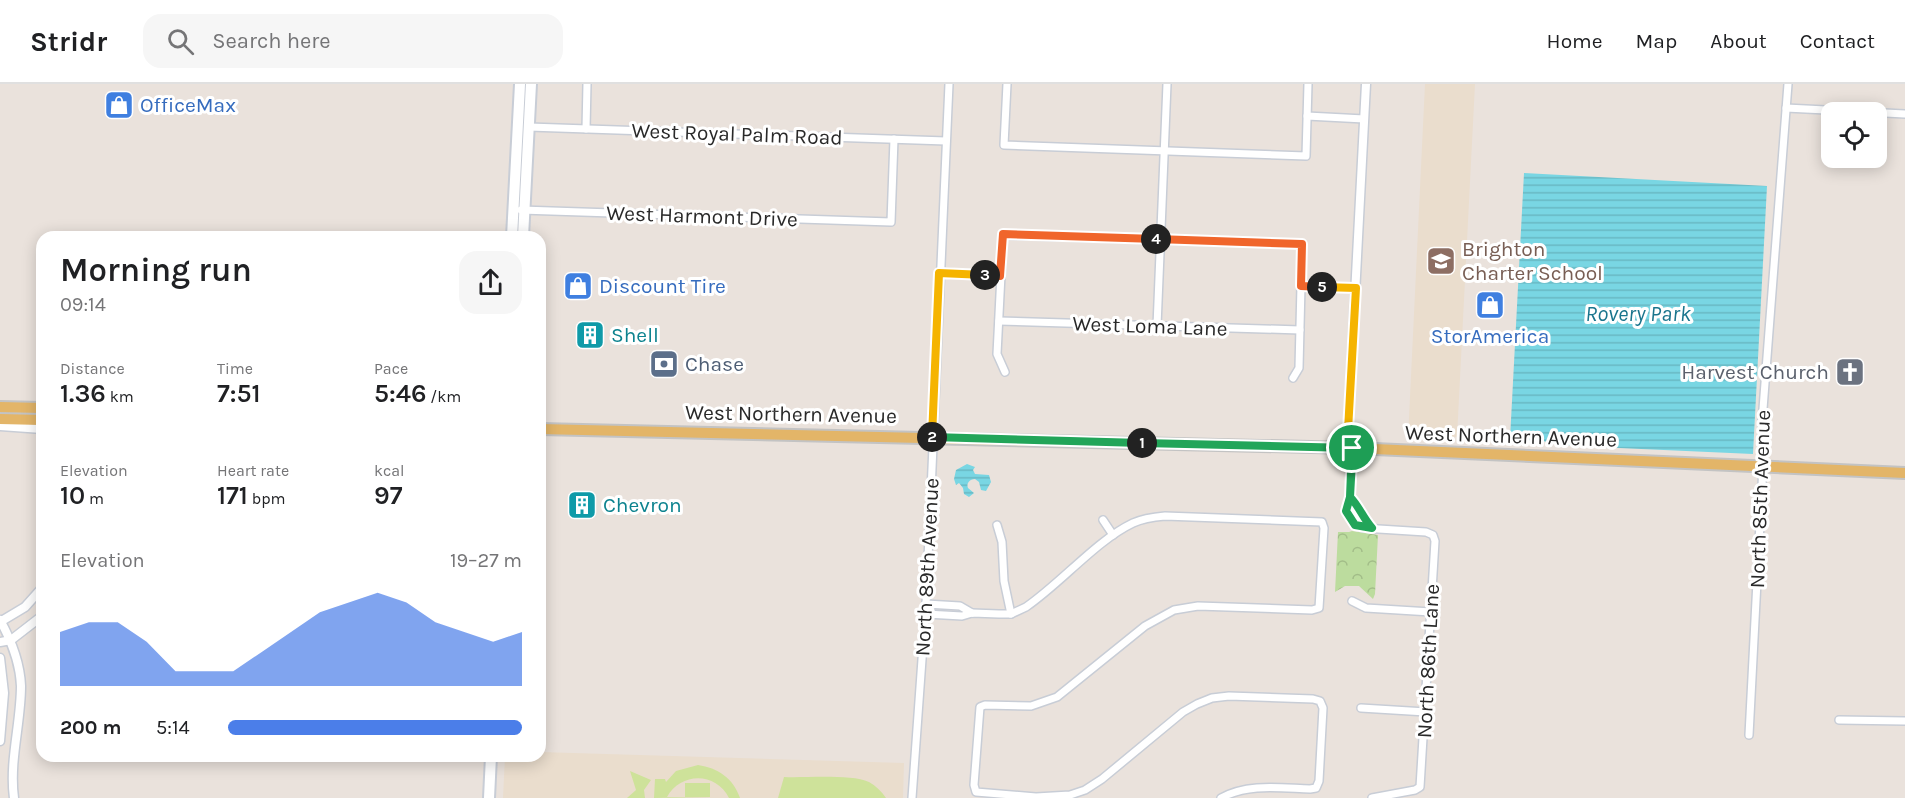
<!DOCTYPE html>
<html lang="en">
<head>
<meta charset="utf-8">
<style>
  :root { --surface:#fff; --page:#f6f6f6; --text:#202124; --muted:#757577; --line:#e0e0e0; --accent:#4b7ee9 }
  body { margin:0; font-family:Karla,sans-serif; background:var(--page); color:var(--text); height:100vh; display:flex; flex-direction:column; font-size:22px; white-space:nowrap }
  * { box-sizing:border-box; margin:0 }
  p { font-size:20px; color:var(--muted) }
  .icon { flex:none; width:33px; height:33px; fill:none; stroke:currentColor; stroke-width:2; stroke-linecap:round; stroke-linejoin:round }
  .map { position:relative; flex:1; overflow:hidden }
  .side { position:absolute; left:36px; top:147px; width:510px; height:531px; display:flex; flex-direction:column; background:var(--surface); border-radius:18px; box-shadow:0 3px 15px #0003 }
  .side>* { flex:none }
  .buttons { position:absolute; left:1821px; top:18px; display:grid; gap:12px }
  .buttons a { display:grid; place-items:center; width:66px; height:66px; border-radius:12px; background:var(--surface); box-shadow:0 3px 15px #0003; font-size:30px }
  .pin { position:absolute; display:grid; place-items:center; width:51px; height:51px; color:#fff; margin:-26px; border:3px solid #fff; border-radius:50%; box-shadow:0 2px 6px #0007 }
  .km { position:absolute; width:30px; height:30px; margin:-15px; border-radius:50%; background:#222; color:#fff; font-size:16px; line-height:30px; text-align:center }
  .round { display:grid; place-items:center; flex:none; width:63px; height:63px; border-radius:18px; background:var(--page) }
  .headline { display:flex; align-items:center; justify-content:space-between; height:102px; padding:0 24px }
  h1 { font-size:33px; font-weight:600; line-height:45px }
  .metrics { display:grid; grid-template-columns:repeat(3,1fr); gap:9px; height:102px; padding:6px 24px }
  .metrics div { display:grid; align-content:center }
  .metrics b { font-size:26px; font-weight:600 }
  .metrics small { font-size:16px; font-weight:400 }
  .metrics p { font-size:16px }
  .chart { height:168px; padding:12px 24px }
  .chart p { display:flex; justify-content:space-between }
  .chart svg { width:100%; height:108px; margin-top:6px; fill:var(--accent); opacity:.7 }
  ul { padding:0 24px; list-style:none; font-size:20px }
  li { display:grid; grid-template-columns:96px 72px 1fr; align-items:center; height:45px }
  li i { height:15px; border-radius:8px; background:var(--accent) }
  header { display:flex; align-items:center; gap:36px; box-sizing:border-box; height:84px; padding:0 30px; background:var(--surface); border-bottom:2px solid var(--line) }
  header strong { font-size:28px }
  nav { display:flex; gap:33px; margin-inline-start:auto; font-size:21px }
  .search { width:420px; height:54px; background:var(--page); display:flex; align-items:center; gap:15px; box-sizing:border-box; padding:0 21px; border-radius:18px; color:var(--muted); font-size:22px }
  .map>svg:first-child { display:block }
</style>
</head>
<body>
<header>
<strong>Stridr</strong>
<div class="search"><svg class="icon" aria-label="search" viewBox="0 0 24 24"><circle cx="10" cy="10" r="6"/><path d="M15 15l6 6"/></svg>Search here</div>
<nav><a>Home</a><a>Map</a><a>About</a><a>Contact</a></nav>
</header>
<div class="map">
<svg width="1905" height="714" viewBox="0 0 1905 714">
  <defs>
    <pattern id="park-crowns" width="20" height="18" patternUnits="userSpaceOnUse" patternTransform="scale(1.5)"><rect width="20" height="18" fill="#bcdc9e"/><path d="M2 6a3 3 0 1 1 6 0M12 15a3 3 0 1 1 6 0" fill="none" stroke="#a2bd88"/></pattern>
    <pattern id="water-rules" width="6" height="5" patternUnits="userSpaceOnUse" patternTransform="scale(1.5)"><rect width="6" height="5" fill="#79d6e3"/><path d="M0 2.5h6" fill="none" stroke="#69b8c3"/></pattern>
  </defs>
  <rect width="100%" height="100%" fill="#eae2dc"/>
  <g fill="#eaddcd">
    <path d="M 1425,0 L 1475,0 L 1457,353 L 1429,355 L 1408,355 Z"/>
    <path d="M 540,668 L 904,679 L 903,714 L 503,714 L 505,672 L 540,672 Z"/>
  </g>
  <path fill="url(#park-crowns)" d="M 1352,447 L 1378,451 L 1375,510 L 1373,515 L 1359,502 L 1345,502 L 1335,508 L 1338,448 L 1349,448 Z"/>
  <g fill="#cee29a">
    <path d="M 698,681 C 718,684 733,694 740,714 L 729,714 C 716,688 681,688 667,713 L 685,713 L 685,699 L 710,699 L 710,713 L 654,714 L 655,695 L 665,695 L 666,698 L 676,687 Z"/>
    <path d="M 630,687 L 651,696 L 644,706 L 645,714 L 627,714 L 636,706 Z"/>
    <path d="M 784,693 C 806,694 851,690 869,698 C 876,702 882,708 886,714 L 778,714 Z"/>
  </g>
  <g fill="url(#water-rules)">
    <path d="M 1524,89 L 1767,102 L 1753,370 L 1574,362 L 1542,357 L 1510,355 Z"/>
    <path d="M 967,380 L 975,383 L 973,386 L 975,390 L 989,391 L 991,398 L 986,407 L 981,406 L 979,398 L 975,395 C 970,395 966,399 968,404 L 974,409 L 969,413 L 964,410 L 963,404 L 959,399 L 956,401 L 954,395 L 956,386 Z"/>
  </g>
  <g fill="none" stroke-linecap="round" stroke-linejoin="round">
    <g stroke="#c8cdd6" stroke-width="10">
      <g id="minor">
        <path d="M 1007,0 L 1004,61 L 1306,72 L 1308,0"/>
        <path d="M 1786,24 L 1905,30"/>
        <path d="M 1307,32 L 1364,35"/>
        <path d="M 529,43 L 946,57"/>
        <path d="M 586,45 L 587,0"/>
        <path d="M 521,126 L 891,138 L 894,55"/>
        <path d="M 939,188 L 1000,192"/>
        <path d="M 1301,202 L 1356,204"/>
        <path d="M 999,237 L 1300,246"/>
        <path d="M 1157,242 L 1167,0"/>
        <path d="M 1005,288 L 997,270 L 1003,151 L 1302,160 L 1299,284 L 1293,294"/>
        <path d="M 1352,364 L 1350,413 L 1346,427 L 1355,441 L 1363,444 L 1426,448 L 1433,451 L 1435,457 L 1420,703 L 1415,706 L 1372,714"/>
        <path d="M 1350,413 C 1359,422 1363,434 1372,444"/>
        <path d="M 1103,436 L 1113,451"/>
        <path d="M 997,441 L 1002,458 L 1004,497 L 1011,530"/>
        <path d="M 1352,517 L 1366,524 L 1431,528"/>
        <path d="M 926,520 L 960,522 L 972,529"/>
        <path d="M 926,530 L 962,532 L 972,529 L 999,530 L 1011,530 L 1026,523 C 1061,499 1097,456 1133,439 C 1144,434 1154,433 1165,432 L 1322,438 L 1324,444 L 1319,524 L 1312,526 L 1198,522 L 1174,526 L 1145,542 L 1057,613 L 1031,622 L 985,621 L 980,623 L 974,701 L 976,708 L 1036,713 L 1070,711 L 1085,706 L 1102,695 L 1183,628 L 1197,620 L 1212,614 L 1229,612 L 1313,615 L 1320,617 L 1323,624 L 1319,697 L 1316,704 L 1310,705 C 1280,704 1248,699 1221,714"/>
        <path d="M 1361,624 L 1426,628"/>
        <path d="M 1839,636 L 1905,637"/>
        <path d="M 1749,651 L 1763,382 L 1762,338 L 1788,0"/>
        <path d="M 912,714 L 926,520 L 949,0"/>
      </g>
    </g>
    <g stroke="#c8cdd6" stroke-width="11">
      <g id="tertiary">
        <path d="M 0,342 L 42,345"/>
        <path d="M 1347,364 L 1366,0"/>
        <path d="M 0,536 C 11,556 20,578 21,602 C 21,639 9,677 14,714"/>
        <path d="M 0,538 L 25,523 L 42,504"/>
        <path d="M 0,558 L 11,556 L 42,532"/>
        <path d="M 0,574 L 4,609 L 0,657"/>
      </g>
    </g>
    <g stroke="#c8cdd6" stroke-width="14">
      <g id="secondary">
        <path d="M 512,153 L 520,0"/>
        <path d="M 523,153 L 531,0"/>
        <path d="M 489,714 L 491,672"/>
      </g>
    </g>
    <g stroke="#c3c3c3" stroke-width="14">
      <g id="primary">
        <path d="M 0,323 L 42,324"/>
        <path d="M 0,335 L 42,336"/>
        <path d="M 540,345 L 1352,364 L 1905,389"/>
      </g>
    </g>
    <use href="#minor" stroke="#fff" stroke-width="7"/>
    <use href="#tertiary" stroke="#fff" stroke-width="8"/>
    <use href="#secondary" stroke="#fff" stroke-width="10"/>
    <use href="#primary" stroke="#e3b568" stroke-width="10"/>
  </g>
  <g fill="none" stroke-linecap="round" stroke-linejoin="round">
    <g stroke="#fff" stroke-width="12">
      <path id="split-1" d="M 1142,359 L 1352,364"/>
    </g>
    <g stroke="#fff" stroke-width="12">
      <path id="split-2" d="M 932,353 L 1142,359"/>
    </g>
    <g stroke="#fff" stroke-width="12">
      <path id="split-3" d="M 932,353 L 939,189 L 985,191"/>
    </g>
    <g stroke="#fff" stroke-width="12">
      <path id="split-4" d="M 985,191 L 1000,192 L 1003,150 L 1156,155"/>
    </g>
    <g stroke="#fff" stroke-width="12">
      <path id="split-5" d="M 1156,155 L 1302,160 L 1301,202 L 1322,203"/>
    </g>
    <g stroke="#fff" stroke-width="12">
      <path id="split-6" d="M 1322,203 L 1356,204 L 1347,364 L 1352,364 L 1352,376"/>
    </g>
    <g stroke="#fff" stroke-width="12">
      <path id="split-7" d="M 1352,376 L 1350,413 C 1359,422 1363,434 1372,444 L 1355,441 L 1346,427 L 1350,413 L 1352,364"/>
    </g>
    <use href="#split-1" stroke="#22a559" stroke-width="8"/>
    <use href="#split-2" stroke="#22a559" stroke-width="8"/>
    <use href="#split-3" stroke="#f5b400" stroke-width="8"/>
    <use href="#split-4" stroke="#f0652b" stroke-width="8"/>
    <use href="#split-5" stroke="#f0652b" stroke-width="8"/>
    <use href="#split-6" stroke="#f5b400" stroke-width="8"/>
    <use href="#split-7" stroke="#22a559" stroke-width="8"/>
  </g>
  <defs>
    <g id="shop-square" transform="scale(1.5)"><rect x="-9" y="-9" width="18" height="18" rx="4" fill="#3f7fe0" stroke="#fff"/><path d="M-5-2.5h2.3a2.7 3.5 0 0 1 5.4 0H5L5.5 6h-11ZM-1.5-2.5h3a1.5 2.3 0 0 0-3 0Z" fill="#fff"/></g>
    <g id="school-square" transform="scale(1.5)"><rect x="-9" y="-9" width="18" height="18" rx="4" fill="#8d6e63" stroke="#fff"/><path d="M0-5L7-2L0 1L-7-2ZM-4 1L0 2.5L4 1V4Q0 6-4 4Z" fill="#fff"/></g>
    <g id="building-square" transform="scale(1.5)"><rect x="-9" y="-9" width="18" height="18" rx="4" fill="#0f9aa8" stroke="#fff"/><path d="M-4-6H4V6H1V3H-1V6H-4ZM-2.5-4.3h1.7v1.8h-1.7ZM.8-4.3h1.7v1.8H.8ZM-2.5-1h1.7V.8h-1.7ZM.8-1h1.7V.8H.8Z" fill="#fff"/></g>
    <g id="bank-square" transform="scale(1.5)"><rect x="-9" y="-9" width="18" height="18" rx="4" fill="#5c6f8a" stroke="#fff"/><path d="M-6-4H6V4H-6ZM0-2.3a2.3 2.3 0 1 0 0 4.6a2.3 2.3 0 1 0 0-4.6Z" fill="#fff"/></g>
    <g id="church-square" transform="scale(1.5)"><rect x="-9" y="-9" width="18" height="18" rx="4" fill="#6b7280" stroke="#fff"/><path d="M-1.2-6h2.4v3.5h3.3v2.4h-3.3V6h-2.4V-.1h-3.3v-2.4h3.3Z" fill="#fff"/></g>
  </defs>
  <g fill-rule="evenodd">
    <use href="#shop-square" x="119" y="21"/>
    <use href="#school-square" x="1441" y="177"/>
    <use href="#shop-square" x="578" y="202"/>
    <use href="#shop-square" x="1490" y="221"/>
    <use href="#building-square" x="590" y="251"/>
    <use href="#bank-square" x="664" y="280"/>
    <use href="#church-square" x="1850" y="288"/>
    <use href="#building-square" x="582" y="421"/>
  </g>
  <g text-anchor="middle" stroke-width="6" stroke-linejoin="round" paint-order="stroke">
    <g font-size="21" fill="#366cbe" stroke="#fff" text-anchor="start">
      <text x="140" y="28">OfficeMax</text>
      <text x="599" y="209">Discount Tire</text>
      <text x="1490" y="259" text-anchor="middle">StorAmerica</text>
    </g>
    <g font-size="21" fill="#292929" stroke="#fff">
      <text transform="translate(737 50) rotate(2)" y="7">West Royal Palm Road</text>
      <text transform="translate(702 132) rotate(2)" y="7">West Harmont Drive</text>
      <text transform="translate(1150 242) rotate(2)" y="7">West Loma Lane</text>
      <text transform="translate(791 330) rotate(1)" y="7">West Northern Avenue</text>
      <text transform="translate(1511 352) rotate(2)" y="7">West Northern Avenue</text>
      <text transform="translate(1760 415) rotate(-88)" y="7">North 85th Avenue</text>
      <text transform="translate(927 483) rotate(-87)" y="7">North 89th Avenue</text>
      <text transform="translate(1428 577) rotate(-87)" y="7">North 86th Lane</text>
    </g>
    <g font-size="21" fill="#785e54" stroke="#fff" text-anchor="start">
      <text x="1462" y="172">Brighton<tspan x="1462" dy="24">Charter School</tspan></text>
    </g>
    <g font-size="21" fill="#0d838f" stroke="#fff" text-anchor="start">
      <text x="611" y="258">Shell</text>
      <text x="603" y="428">Chevron</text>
    </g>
    <g font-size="21" fill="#4e5e75" stroke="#fff" text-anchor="start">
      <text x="685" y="287">Chase</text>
    </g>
    <g font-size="21" fill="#5b616d" stroke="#fff" text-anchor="end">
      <text x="1829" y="295">Harvest Church</text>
    </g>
    <g font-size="22" font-style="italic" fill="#1a758d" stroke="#fff">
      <text x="1638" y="237">Rovery Park</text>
    </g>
  </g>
</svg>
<div class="buttons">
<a><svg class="icon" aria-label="locate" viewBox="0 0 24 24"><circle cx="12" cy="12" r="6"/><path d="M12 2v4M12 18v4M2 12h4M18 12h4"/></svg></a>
</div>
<div class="pin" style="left:1352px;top:364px;background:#1e9e55"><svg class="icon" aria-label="arrive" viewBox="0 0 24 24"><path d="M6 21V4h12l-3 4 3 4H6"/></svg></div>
<b class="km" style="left:1142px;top:359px">1</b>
<b class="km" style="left:932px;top:353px">2</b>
<b class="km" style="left:985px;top:191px">3</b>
<b class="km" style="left:1156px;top:155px">4</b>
<b class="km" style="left:1322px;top:203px">5</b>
<section class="side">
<div class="headline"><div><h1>Morning run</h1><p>09:14</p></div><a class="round"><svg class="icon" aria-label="share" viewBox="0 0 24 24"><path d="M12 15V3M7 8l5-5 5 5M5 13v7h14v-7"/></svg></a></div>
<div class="metrics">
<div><p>Distance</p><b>1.36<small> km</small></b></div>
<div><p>Time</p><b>7:51</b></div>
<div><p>Pace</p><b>5:46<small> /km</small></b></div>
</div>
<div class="metrics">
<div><p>Elevation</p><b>10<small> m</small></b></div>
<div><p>Heart rate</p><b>171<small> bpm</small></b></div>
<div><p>kcal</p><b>97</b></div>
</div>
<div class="chart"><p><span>Elevation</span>19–27 m</p>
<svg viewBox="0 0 160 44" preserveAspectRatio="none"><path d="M0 44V22L10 18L20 18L30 26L40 38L50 38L60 38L70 30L80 22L90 14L100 10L110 6L120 10L130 18L140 22L150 26L160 22V44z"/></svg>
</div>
<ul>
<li><b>200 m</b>5:14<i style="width:100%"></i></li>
</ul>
</section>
</div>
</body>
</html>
